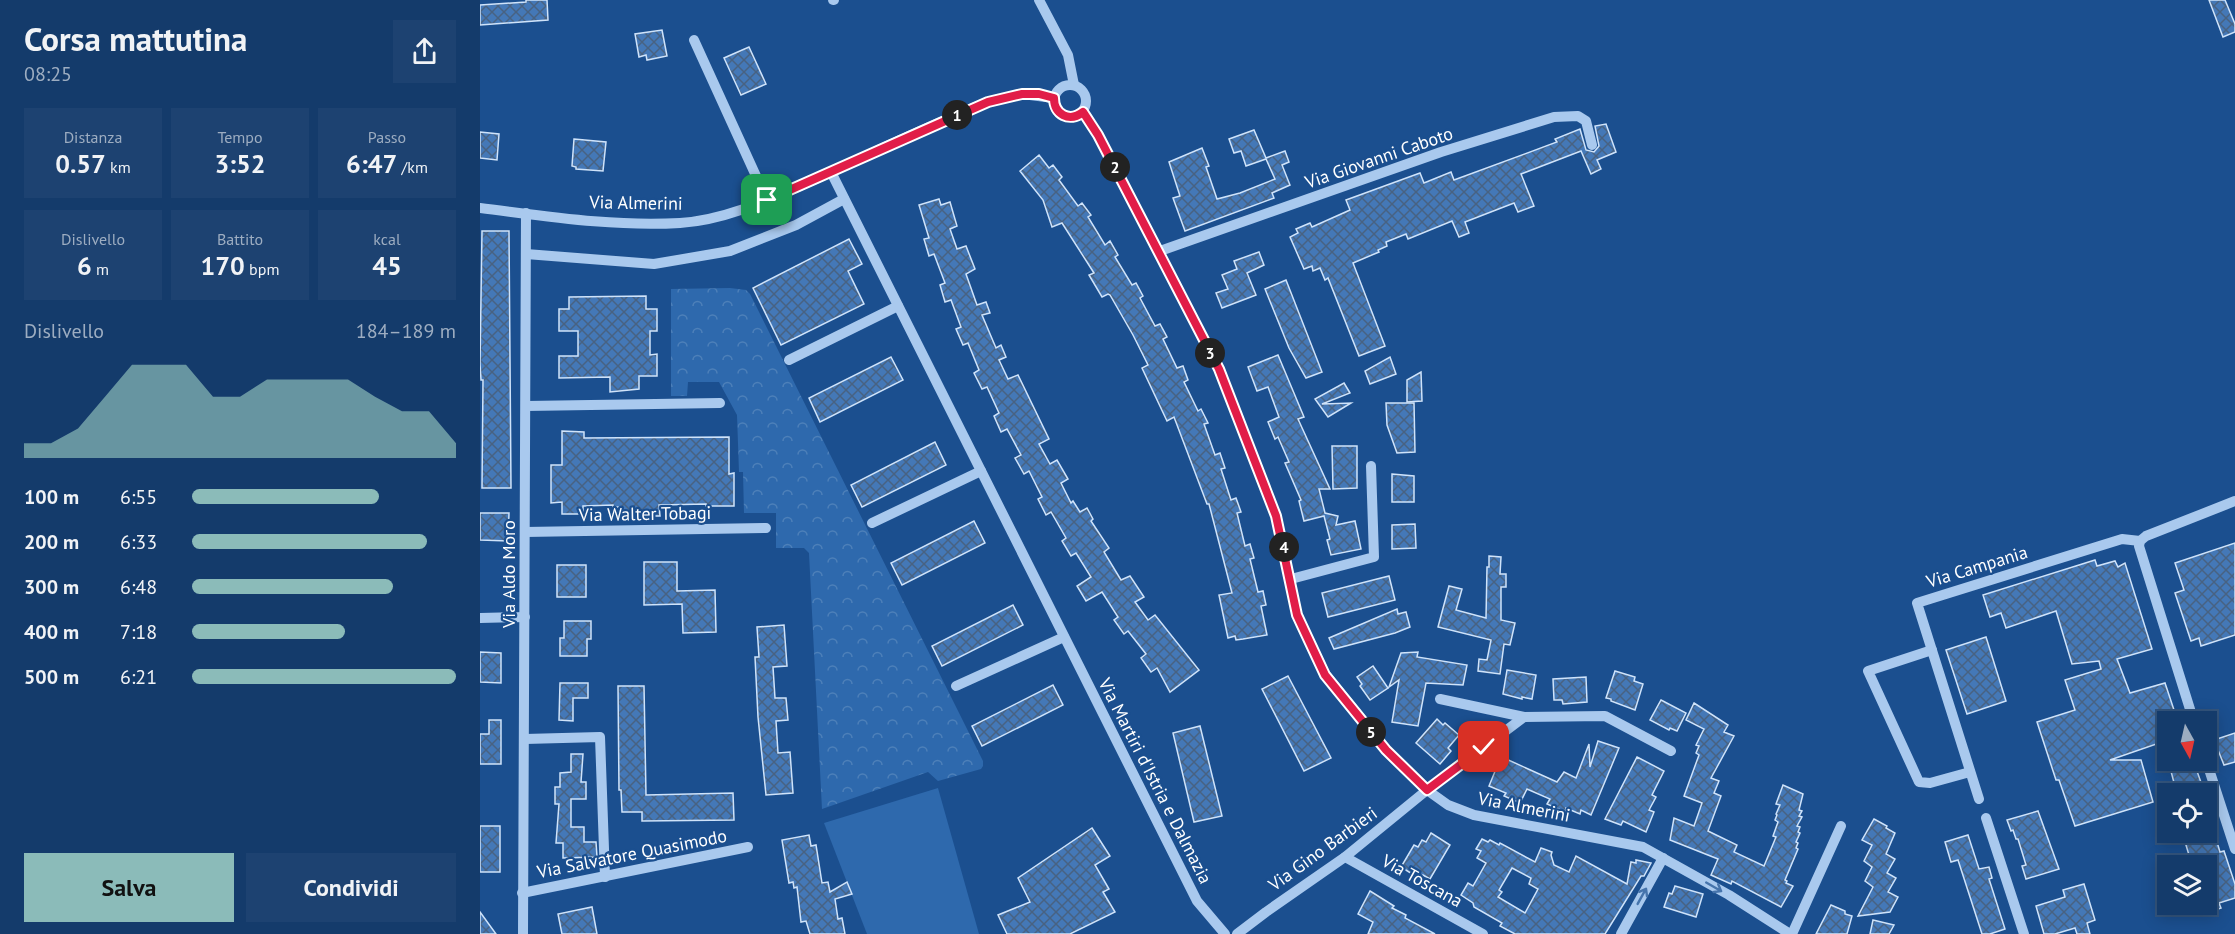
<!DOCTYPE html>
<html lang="it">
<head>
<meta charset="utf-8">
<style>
  :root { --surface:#143b6b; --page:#1d4271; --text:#f1f3f6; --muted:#9dadc1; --line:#33557e; --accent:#8bbbb9 }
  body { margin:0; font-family:"PT Sans",sans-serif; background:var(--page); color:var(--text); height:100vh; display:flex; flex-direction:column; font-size:22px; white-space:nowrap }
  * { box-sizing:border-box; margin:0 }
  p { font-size:20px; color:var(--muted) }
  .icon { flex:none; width:33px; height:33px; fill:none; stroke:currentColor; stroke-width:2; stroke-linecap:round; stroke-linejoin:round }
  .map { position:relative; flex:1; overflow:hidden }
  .drawer { display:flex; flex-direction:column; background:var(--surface); width:480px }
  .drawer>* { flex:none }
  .needle { width:39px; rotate:172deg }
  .buttons { position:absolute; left:1677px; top:711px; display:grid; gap:12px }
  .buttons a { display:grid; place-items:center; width:60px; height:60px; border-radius:0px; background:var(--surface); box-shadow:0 3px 15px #0003,0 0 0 2px var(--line); font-size:30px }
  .pin { position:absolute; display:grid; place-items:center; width:51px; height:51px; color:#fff; margin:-26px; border-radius:12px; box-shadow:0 3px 9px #0006 }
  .km { position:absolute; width:30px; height:30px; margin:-15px; border-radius:50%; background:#222; color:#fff; font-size:16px; line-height:30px; text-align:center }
  .round { display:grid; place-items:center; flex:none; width:63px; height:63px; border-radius:0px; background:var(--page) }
  .summary { display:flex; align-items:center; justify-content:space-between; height:102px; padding:0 24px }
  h1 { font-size:33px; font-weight:600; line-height:45px }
  .metrics { display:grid; grid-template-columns:repeat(3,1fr); gap:9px; height:102px; padding:6px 24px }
  .metrics div { display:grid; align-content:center; border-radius:0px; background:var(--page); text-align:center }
  .metrics b { font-size:26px; font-weight:600 }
  .metrics small { font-size:16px; font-weight:400 }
  .metrics p { font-size:16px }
  .chart { height:168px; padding:12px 24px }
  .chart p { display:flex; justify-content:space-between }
  .chart svg { width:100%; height:108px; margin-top:6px; fill:var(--accent); opacity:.7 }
  .cta { display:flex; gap:12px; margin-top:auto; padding:12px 24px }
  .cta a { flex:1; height:69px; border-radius:0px; background:var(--accent); color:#111; font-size:24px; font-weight:600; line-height:69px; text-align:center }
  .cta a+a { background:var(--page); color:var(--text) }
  ul { padding:0 24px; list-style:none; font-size:20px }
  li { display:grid; grid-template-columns:96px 72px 1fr; align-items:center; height:45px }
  li i { height:15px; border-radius:8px; background:var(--accent) }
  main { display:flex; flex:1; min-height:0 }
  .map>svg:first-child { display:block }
</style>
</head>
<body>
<main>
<section class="drawer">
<div class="summary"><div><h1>Corsa mattutina</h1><p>08:25</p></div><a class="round"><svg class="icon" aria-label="share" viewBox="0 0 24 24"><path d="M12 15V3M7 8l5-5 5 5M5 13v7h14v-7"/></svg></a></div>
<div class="metrics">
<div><p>Distanza</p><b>0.57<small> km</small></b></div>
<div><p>Tempo</p><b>3:52</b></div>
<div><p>Passo</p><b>6:47<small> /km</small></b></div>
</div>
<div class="metrics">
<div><p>Dislivello</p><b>6<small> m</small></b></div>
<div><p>Battito</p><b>170<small> bpm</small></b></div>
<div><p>kcal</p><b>45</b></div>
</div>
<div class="chart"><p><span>Dislivello</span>184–189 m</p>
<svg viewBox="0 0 160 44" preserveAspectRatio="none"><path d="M0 44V38L10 38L20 32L30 19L40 6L50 6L60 6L70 19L80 19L90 12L100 12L110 12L120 12L130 19L140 25L150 25L160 38V44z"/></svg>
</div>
<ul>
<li><b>100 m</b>6:55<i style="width:71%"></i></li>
<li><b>200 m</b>6:33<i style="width:89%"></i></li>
<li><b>300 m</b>6:48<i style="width:76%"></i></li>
<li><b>400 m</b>7:18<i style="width:58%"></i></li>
<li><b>500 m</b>6:21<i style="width:100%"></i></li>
</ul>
<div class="cta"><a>Salva</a><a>Condividi</a></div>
</section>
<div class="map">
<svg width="1755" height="934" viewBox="0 0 1755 934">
  <defs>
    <pattern id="park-crowns" width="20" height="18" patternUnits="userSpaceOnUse" patternTransform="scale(1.5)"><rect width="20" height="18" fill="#2e69ad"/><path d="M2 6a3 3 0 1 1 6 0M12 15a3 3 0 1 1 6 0" fill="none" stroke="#4d80b9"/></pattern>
    <pattern id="building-cross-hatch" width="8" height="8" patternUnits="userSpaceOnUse" patternTransform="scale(1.5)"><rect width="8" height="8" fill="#4478b7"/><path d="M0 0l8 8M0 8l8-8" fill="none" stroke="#486282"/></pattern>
  </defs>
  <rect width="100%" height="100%" fill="#1b4f8f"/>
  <path fill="#2e69ad" d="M 458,788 L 499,934 L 387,934 L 344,823 Z"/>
  <path fill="url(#park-crowns)" d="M 250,288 L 266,290 L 270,294 L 503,761 L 503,766 L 501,769 L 458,781 L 448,772 L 342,809 L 329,553 L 324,548 L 296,548 L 296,513 L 264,513 L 263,472 L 259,472 L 257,415 L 239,382 L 208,382 L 207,396 L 191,396 L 191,289 Z"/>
  <g fill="url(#building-cross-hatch)" stroke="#cfe3fa" stroke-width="1.5" fill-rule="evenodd">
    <path d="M 46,0 L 67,0 L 68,20 L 0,25 L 0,5 L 46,2 Z"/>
    <path d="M 1729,0 L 1745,0 L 1755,24 L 1755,32 L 1743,37 Z"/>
    <path d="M 182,30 L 187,56 L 167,60 L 166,55 L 159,57 L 155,34 Z"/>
    <path d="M 269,47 L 286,84 L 261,95 L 244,58 Z"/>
    <path d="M 1126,124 L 1136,152 L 1117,160 L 1121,169 L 1111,174 L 1101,151 L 1041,174 L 1054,206 L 1038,212 L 1034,203 L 985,222 L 989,233 L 979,237 L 972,221 L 928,239 L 926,234 L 906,242 L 907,246 L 898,250 L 899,252 L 873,263 L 905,346 L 879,356 L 848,278 L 845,280 L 840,268 L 833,271 L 832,266 L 824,269 L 810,237 L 818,233 L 816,229 L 830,223 L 832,227 L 870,210 L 866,200 L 940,173 L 944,183 L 971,172 L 974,180 L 1077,142 L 1075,139 L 1100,129 L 1106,150 L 1114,152 L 1119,146 L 1115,126 Z"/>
    <path d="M 774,130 L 786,158 L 805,151 L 809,162 L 802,165 L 810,185 L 792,193 L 794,198 L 705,231 L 693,198 L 700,196 L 689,162 L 722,148 L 729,166 L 726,167 L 737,199 L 760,193 L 795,179 L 786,159 L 766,166 L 761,151 L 754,153 L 749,139 Z"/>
    <path d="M 0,132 L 19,134 L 17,160 L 0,158 Z"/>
    <path d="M 94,139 L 126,142 L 123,171 L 96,169 L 96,167 L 92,166 Z"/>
    <path d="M 559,155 L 569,168 L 573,165 L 582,177 L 579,180 L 598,206 L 602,203 L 611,215 L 608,217 L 625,245 L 630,241 L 638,255 L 635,257 L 652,285 L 656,283 L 663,296 L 660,298 L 675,326 L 680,324 L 687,337 L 683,339 L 697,368 L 703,366 L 708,380 L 704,382 L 718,411 L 721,409 L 728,423 L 724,424 L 735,455 L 740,453 L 745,468 L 741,469 L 751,500 L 756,498 L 761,512 L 757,513 L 765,546 L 770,544 L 774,558 L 770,559 L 778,592 L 783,591 L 786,605 L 781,606 L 787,635 L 763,639 L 756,640 L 755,636 L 748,638 L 739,595 L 752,593 L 729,504 L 727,504 L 694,417 L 687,421 L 662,368 L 668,365 L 653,335 L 630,295 L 628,294 L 622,297 L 609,275 L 614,273 L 582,223 L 572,227 L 563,200 L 540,171 Z"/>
    <path d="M 459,199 L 461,205 L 470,202 L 477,226 L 470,229 L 477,249 L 486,246 L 495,269 L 486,274 L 497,305 L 506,302 L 510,313 L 502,315 L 516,348 L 521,345 L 526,357 L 519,360 L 528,379 L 538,375 L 569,439 L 559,444 L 570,464 L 577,460 L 588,479 L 581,483 L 591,503 L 593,501 L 600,512 L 607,508 L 613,519 L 611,521 L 629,548 L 624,552 L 641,580 L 650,576 L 664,597 L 655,602 L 668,620 L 675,615 L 719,670 L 690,692 L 677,668 L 671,672 L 661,658 L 666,654 L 648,631 L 644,634 L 634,620 L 638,617 L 622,592 L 606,601 L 597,586 L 611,577 L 596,553 L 591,556 L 582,541 L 586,538 L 571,512 L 566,515 L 558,499 L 562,497 L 549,471 L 544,474 L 535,458 L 541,455 L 527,429 L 521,432 L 514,416 L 519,413 L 507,387 L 502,389 L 494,373 L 499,370 L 488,343 L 483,345 L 476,329 L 481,327 L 471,300 L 465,302 L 460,285 L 465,283 L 454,254 L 449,256 L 444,239 L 449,238 L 439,205 Z"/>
    <path d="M 2,231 L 29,231 L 31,488 L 2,488 L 3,380 L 1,380 L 0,364 Z"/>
    <path d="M 369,239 L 382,264 L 368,271 L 384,304 L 301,345 L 273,288 Z"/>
    <path d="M 779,252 L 784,265 L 767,273 L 776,295 L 742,308 L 736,293 L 748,289 L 742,275 L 757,269 L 754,261 Z"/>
    <path d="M 806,280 L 842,372 L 826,378 L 809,348 L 785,289 Z"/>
    <path d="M 166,296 L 166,309 L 177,309 L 177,331 L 170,331 L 170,355 L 177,354 L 177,376 L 159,376 L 159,389 L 130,392 L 130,377 L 79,378 L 79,356 L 98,356 L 98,331 L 79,331 L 79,309 L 89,309 L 89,297 Z"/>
    <path d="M 798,355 L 824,417 L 818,419 L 850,489 L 839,489 L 845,513 L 858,516 L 856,525 L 875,521 L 881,549 L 851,555 L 847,540 L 850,539 L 844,516 L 824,521 L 819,501 L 821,500 L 805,463 L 809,462 L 798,437 L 795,439 L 788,422 L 799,417 L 788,387 L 777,391 L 768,367 Z"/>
    <path d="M 411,357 L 423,380 L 340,422 L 329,398 Z"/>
    <path d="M 910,357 L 916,374 L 890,384 L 885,371 Z"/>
    <path d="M 941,372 L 942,401 L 927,402 L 927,380 Z"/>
    <path d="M 864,383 L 870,393 L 842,404 L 871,403 L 848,417 L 835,399 Z"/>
    <path d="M 906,403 L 934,403 L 935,452 L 917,453 L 907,425 Z"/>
    <path d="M 82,431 L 104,432 L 104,438 L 249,437 L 249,474 L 254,473 L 254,506 L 226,506 L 226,504 L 179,505 L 180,516 L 141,516 L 141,507 L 133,507 L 133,505 L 103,506 L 103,514 L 82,514 L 82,502 L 71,503 L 71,465 L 82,465 Z"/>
    <path d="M 455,442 L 466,465 L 382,507 L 371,485 Z"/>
    <path d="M 852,446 L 877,446 L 877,488 L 853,489 Z"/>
    <path d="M 912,474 L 934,476 L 934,502 L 912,502 Z"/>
    <path d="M 0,513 L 29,513 L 28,541 L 0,540 Z"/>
    <path d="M 494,521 L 505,543 L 422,585 L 411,563 Z"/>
    <path d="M 935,524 L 936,548 L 912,549 L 912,525 Z"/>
    <path d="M 1755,543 L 1755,635 L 1721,646 L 1719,638 L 1711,641 L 1695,593 L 1704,590 L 1695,563 Z"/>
    <path d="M 1009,556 L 1021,557 L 1020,574 L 1026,574 L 1026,587 L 1021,587 L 1021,620 L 1035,623 L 1030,645 L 1024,644 L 1020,674 L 998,671 L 999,659 L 1007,660 L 1011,640 L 958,627 L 969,586 L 982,589 L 976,610 L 1006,618 L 1007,567 L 1009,567 Z"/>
    <path d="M 1615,560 L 1617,566 L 1635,561 L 1638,567 L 1645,563 L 1672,649 L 1637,659 L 1650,693 L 1685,683 L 1698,722 L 1688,722 L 1688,740 L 1630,760 L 1661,760 L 1673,802 L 1595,826 L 1579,780 L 1576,780 L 1557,722 L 1595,710 L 1585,680 L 1621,669 L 1619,661 L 1592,664 L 1576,611 L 1526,628 L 1521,613 L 1510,617 L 1503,595 Z"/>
    <path d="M 164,562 L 197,562 L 197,591 L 235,590 L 236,632 L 203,633 L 202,604 L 164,605 Z"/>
    <rect x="77" y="565" width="29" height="32"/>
    <path d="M 909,576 L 915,600 L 848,617 L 842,593 Z"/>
    <path d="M 533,605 L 543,625 L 462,666 L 452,646 Z"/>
    <path d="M 917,609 L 918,614 L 926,612 L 930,627 L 915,633 L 854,649 L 849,638 Z"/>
    <path d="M 84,621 L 111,621 L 111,639 L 107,639 L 107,656 L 80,656 L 80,638 L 84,638 Z"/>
    <path d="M 304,625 L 307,666 L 293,667 L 295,698 L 306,698 L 308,720 L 296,721 L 298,753 L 310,752 L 313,793 L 286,795 L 278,717 L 275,657 L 279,657 L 277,627 Z"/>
    <path d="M 1506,637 L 1526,701 L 1487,714 L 1466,650 Z"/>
    <path d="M 0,652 L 21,653 L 21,683 L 0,682 Z"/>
    <path d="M 938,652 L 937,657 L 987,665 L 983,685 L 946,683 L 938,726 L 912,722 L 919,680 L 909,687 L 921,653 Z"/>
    <path d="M 893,666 L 908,688 L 890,700 L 880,686 L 882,684 L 877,677 Z"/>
    <path d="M 1027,670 L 1056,675 L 1052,699 L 1042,697 L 1042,699 L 1023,694 Z"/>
    <path d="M 1135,671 L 1155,677 L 1154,681 L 1163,684 L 1155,710 L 1131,701 L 1131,699 L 1126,698 Z"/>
    <path d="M 808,676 L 851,758 L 824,771 L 782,689 Z"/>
    <path d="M 1106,677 L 1107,702 L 1083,704 L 1082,700 L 1074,700 L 1073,679 Z"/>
    <path d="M 80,683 L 108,683 L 108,698 L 93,698 L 93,721 L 79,720 Z"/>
    <path d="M 573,685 L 583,705 L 502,746 L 492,726 Z"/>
    <path d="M 138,686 L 164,686 L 166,795 L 253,793 L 254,820 L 162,821 L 162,812 L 142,812 L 141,790 L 139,790 Z"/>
    <path d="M 1181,700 L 1206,713 L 1197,731 L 1190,728 L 1189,730 L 1170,720 Z"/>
    <path d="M 1214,703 L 1248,725 L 1244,732 L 1254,736 L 1231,778 L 1239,781 L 1234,793 L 1241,796 L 1228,831 L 1257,845 L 1254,852 L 1284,866 L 1296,837 L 1293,836 L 1298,822 L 1295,820 L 1297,815 L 1296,814 L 1300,805 L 1296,804 L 1303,785 L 1323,794 L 1319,810 L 1322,811 L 1319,816 L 1322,817 L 1317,826 L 1320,827 L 1318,832 L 1320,833 L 1316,842 L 1318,843 L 1316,848 L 1318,849 L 1305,880 L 1307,881 L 1306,883 L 1313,886 L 1301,907 L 1252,881 L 1251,884 L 1231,875 L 1238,859 L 1190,840 L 1194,818 L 1214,826 L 1222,803 L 1204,796 L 1219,755 L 1216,753 L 1219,746 L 1216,745 L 1224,729 L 1206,720 Z"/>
    <path d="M 957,719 L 963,725 L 965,723 L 979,735 L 968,748 L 971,751 L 960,764 L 936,743 Z"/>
    <path d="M 9,720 L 21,720 L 21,764 L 0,764 L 0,734 L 9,734 Z"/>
    <path d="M 720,726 L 742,816 L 714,822 L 693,733 Z"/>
    <path d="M 1755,733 L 1755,762 L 1744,765 L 1734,740 Z"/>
    <path d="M 1118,741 L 1139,748 L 1111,815 L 1101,810 L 1100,814 L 1086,808 L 1085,812 L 1067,804 L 1070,799 L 1047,789 L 1040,803 L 1024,796 L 1026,793 L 1009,786 L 1016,769 L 1019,770 L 1024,758 L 1077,782 L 1084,772 L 1096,778 L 1109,744 L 1110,767 Z"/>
    <path d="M 91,754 L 103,754 L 101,782 L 106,782 L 106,799 L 91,799 L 91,827 L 104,827 L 104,842 L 116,842 L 117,857 L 83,858 L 83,843 L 76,843 L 79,804 L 75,804 L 75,787 L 80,787 L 80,773 L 91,772 Z"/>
    <path d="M 1157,757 L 1184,771 L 1172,795 L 1176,797 L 1169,810 L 1174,812 L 1166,832 L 1143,821 L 1141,825 L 1125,819 Z"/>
    <path d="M 1688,760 L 1713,760 L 1723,788 L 1705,794 L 1697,794 Z"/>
    <path d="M 1558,811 L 1579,869 L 1546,879 L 1542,866 L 1546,865 L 1538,839 L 1536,839 L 1533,830 L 1531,831 L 1527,820 Z"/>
    <path d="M 1394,819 L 1407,826 L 1406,828 L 1415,833 L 1406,854 L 1415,859 L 1407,873 L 1416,878 L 1408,892 L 1418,897 L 1410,912 L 1378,916 L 1393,887 L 1385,881 L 1392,867 L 1384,861 L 1392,845 L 1382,840 Z"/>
    <rect x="0" y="826" width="20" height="46"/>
    <path d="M 612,828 L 630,856 L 615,865 L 629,889 L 623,892 L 635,912 L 590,934 L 527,934 L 518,915 L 550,902 L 538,878 Z"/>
    <path d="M 1702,832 L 1734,832 L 1740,852 L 1744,851 L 1755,884 L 1755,898 L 1739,903 L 1741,908 L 1729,912 L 1726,903 L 1726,866 L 1685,866 L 1685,864 L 1709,855 Z"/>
    <path d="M 951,833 L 970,845 L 950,879 L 943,875 L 940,879 L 921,867 L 934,845 L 938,847 L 942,840 L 946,842 Z"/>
    <path d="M 329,835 L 331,846 L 336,845 L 342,883 L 348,882 L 350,892 L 367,882 L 372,894 L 355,899 L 358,919 L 362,918 L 365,934 L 330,934 L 326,921 L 321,922 L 317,887 L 314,888 L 313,882 L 309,883 L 302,840 Z"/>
    <path d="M 1488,835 L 1499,869 L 1509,867 L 1512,878 L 1509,879 L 1525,929 L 1510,934 L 1502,934 L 1478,860 L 1471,862 L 1465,842 Z"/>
    <path d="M 1002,839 L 1008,842 L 1010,840 L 1019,845 L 1020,843 L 1055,862 L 1061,848 L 1072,852 L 1071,855 L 1074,865 L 1089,872 L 1096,856 L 1147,884 L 1151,862 L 1156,863 L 1156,860 L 1171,863 L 1164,876 L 1161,876 L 1125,934 L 1035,934 L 1020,926 L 1022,923 L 994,907 L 993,903 L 981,895 L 988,883 L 993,886 L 1006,863 L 997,858 L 1001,851 L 996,849 ZM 1032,868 L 1051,878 L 1049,884 L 1058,889 L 1045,913 L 1018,897 L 1022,892 L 1019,890 Z"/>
    <path d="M 1604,884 L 1615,920 L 1607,923 L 1610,934 L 1597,934 L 1595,928 L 1575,934 L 1564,934 L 1556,906 L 1585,897 L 1583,890 Z"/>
    <path d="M 1195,886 L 1223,894 L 1216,917 L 1184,907 L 1189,893 L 1192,894 Z"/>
    <path d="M 890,891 L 914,906 L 912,908 L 926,915 L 925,918 L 955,934 L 888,934 L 893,922 L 878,914 Z"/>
    <path d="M 1351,905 L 1365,911 L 1365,914 L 1372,916 L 1367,934 L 1336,934 Z"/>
    <path d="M 112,907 L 117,934 L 82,934 L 78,914 Z"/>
    <path d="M 0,912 L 16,934 L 0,934 Z"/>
    <path d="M 1393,920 L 1414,925 L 1409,934 L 1390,934 Z"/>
  </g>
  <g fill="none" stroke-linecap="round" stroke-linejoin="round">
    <g stroke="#a9c9ee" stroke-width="10">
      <path d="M 353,0 L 354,0"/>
      <path d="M 559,0 L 588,55 L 594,85"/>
      <path d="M 214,40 L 287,200"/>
      <circle cx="590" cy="101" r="16"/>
      <path d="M 603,112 L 618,135 L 739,369 L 796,516 L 817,615 L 845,674 L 906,750 L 947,790 L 968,805 L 994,815 L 1163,847 L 1249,895 L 1310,934"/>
      <path d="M 351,172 L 717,901 L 745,934"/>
      <path d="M 0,208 C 65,216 133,227 200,223 C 245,220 288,200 329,182 C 389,155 447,126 508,102 L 542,94 L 574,98"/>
      <path d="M 680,251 L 961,152 L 1074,117 L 1098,116 L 1106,121 L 1112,145"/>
      <path d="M 46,254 L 174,264 L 250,251 L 316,225 L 364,199"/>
      <path d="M 309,360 L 418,306"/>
      <path d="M 46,406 L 240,403"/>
      <path d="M 392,523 L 501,471"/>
      <path d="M 45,532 L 286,528"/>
      <path d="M 811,579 L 894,557 L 891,466"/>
      <path d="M 0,618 L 45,617"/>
      <path d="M 1452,650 L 1388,671 L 1439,782 L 1450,783 L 1490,772"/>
      <path d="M 476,686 L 584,637"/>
      <path d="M 960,699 L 1044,717"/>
      <path d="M 1714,722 L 1659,546 L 1660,541 L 1666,536 L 1755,501"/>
      <path d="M 45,739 L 120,737 L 125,877"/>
      <path d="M 1726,760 L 1755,849"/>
      <path d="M 1499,799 L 1437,603 L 1642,539 L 1660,541"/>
      <path d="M 1506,818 L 1544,934"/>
      <path d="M 865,857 L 1003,934"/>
      <path d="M 42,893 L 268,847"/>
      <path d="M 43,934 L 46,213"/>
      <path d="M 757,934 L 786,912 L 865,857 L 947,790 L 1044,717 L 1125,716 L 1191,751"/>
      <path d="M 1141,934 L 1183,858"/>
      <path d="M 1312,934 L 1361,826"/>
    </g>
  </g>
  <defs><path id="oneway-shaft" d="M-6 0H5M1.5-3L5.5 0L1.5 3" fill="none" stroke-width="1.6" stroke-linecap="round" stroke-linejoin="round" transform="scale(1.5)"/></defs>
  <g stroke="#4674ac">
    <use href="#oneway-shaft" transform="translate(1234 887) rotate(30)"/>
    <use href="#oneway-shaft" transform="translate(1162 896) rotate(-61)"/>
  </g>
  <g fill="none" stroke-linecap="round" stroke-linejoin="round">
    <g stroke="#fff" stroke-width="12">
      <path id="route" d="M 287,200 L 508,102 L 542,94 L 559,94 L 574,98 C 574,114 589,123 603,112 L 618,135 L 739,369 L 796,516 L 817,615 L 845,675 L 906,750 L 947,790 L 1004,747"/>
    </g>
    <use href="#route" stroke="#e11d48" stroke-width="8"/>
  </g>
  <g text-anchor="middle" stroke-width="4.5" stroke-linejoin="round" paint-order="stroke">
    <g font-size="18" fill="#fff" stroke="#1b4f8f">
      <text transform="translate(899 158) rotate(-19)" y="6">Via Giovanni Caboto</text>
      <text transform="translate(156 203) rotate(1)" y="6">Via Almerini</text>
      <text transform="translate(165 514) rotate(-1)" y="6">Via Walter Tobagi</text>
      <text transform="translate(1497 567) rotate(-17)" y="6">Via Campania</text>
      <text transform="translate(29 574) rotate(-90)" y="6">Via Aldo Moro</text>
      <text transform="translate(675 781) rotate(63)" y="6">Via Martiri d'Istria e Dalmazia</text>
      <text transform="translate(1044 807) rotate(11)" y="6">Via Almerini</text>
      <text transform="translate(843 849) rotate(-36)" y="6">Via Gino Barbieri</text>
      <text transform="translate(152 854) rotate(-11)" y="6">Via Salvatore Quasimodo</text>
      <text transform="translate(942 881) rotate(29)" y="6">Via Toscana</text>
    </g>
  </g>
</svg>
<div class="buttons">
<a><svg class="needle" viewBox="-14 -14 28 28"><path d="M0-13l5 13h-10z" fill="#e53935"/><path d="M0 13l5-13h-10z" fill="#9dadc1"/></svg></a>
<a><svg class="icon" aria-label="locate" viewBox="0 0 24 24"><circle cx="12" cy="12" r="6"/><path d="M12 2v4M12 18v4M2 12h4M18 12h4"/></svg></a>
<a><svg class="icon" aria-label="layers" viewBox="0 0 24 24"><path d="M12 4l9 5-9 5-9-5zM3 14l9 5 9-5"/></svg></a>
</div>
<div class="pin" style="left:287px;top:200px;background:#1e9e55"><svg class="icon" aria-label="arrive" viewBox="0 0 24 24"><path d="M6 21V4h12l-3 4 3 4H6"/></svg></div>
<div class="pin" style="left:1004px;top:747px;background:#d93025"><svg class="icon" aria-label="check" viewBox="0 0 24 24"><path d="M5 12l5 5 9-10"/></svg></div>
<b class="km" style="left:477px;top:115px">1</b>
<b class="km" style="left:635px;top:167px">2</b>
<b class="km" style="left:730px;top:353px">3</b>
<b class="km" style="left:804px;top:547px">4</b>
<b class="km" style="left:891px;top:732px">5</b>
</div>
</main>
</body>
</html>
